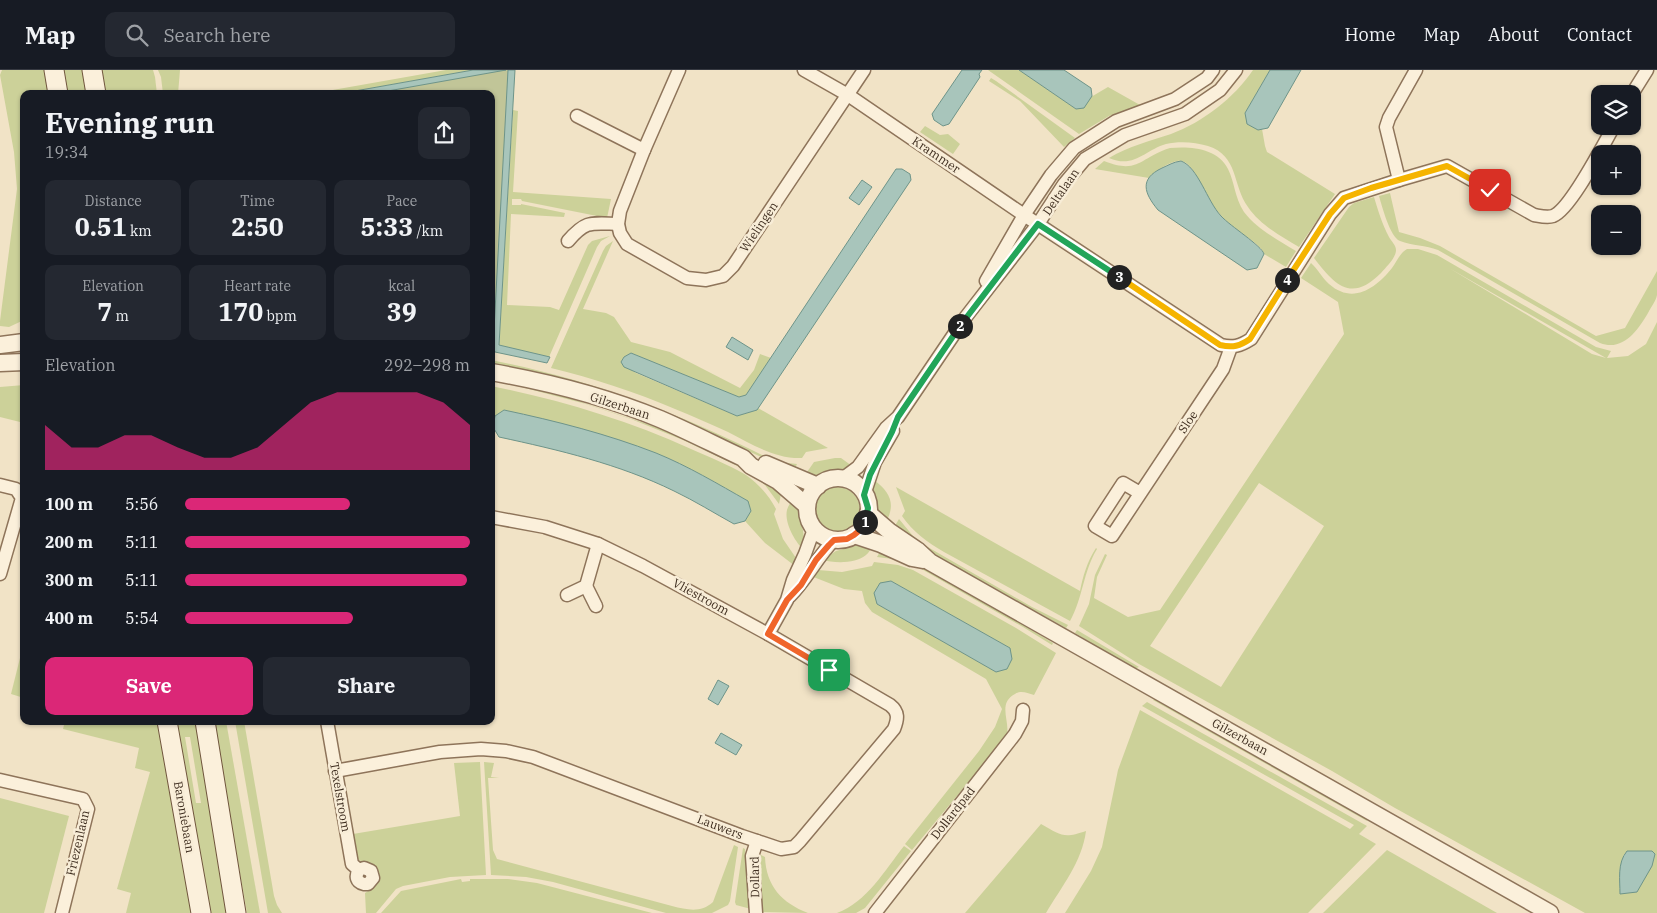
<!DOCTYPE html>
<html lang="en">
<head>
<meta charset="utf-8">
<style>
  :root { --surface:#171b24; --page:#242831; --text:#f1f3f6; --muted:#9ea1a6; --line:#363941; --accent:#db2777 }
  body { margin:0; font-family:"IBM Plex Serif",serif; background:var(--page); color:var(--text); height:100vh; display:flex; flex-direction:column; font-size:19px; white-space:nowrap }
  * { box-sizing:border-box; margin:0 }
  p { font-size:16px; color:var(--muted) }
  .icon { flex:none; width:28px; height:28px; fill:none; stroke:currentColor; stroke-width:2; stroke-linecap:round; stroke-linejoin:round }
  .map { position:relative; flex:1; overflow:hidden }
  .details { position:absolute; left:20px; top:20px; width:475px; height:635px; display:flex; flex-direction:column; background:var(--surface); border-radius:10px; box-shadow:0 1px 4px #0004 }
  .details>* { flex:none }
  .buttons { position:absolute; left:1591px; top:15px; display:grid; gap:10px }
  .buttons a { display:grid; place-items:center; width:50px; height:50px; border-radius:10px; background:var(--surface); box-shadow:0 1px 4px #0004; font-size:25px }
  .pin { position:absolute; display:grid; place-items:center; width:42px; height:42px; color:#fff; margin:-21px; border-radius:10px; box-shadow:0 2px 8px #0006 }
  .km { position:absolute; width:25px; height:25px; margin:-12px; border-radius:50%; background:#222; color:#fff; font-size:14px; line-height:25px; text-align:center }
  .round { display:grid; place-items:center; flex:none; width:52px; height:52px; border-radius:10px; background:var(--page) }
  .overview { display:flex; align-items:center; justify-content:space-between; height:85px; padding:0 25px }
  h1 { font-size:28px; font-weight:800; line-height:38px }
  .stats { display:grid; grid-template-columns:repeat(3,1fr); gap:8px; height:85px; padding:5px 25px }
  .stats div { display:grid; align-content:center; border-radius:10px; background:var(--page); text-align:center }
  .stats b { font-size:25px; font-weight:800 }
  .stats small { font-size:14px; font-weight:400 }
  .stats p { font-size:14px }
  .chart { height:140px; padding:10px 25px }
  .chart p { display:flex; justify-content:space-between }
  .chart svg { width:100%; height:90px; margin-top:5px; fill:var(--accent); opacity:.7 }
  .button { display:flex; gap:10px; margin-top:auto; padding:10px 25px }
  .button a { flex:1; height:58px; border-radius:10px; background:var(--accent); color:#fff; font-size:20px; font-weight:800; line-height:58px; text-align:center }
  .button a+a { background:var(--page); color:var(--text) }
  ul { padding:0 25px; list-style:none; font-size:16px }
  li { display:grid; grid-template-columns:80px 60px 1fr; align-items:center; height:38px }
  li i { height:12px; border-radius:6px; background:var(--accent) }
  header { display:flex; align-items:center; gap:30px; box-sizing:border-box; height:70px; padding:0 25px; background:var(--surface); border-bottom:1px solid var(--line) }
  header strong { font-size:24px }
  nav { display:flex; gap:28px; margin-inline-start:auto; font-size:18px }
  .search { width:350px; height:45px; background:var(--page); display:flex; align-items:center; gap:12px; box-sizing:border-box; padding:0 18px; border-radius:10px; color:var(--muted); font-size:19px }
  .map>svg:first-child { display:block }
</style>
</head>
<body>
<header>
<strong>Map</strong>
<div class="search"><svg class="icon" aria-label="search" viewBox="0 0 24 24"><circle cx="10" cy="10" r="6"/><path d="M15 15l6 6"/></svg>Search here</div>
<nav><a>Home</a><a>Map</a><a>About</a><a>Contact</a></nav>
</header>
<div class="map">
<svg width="1657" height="843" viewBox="0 0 1657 843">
  <rect width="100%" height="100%" fill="#f1e3c6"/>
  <g fill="#ccd199" fill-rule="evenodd">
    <path d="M 2,0 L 44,0 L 48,24 L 24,24 L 24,250 L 9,257 L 0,256 L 0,251 L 17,119 L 14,82 L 0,5 Z"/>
    <path d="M 60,0 L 84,0 L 88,24 L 78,24 L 77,20 L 74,21 L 74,24 L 64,24 Z"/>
    <path d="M 102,0 L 153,0 L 155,7 L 157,24 L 106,24 Z"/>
    <path d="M 158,0 L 180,0 L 178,24 L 163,24 L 161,7 Z"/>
    <path d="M 446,0 L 473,0 L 338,24 L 310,24 Z"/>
    <path d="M 988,0 L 1019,0 L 1076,39 L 1086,34 L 1091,27 L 1108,17 L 1140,35 L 1109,46 L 1079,64 Z"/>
    <path d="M 1253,0 L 1270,0 L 1245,43 L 1249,54 L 1258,60 L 1262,59 L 1265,76 L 1267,82 L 1335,124 L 1299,177 C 1281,166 1260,155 1248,137 C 1232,115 1239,86 1208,76 C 1195,72 1179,71 1166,74 C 1145,80 1134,99 1109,88 C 1129,76 1150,71 1171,64 C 1203,52 1234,28 1253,0 Z"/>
    <path d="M 991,8 L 996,11 L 1075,68 L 1064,77 L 1020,31 L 989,11 Z"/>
    <path d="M 513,40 L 518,41 L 513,122 L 611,129 L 607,148 L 522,131 L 521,129 L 512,129 L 512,135 L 521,135 L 521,134 L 565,143 L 564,147 L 511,144 L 507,235 L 550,237 L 559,240 L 588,175 L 592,171 L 610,166 L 601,171 L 597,177 L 549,287 L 499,275 Z"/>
    <path d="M 925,56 L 940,65 L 948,64 L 960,74 L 953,84 L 920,62 Z"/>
    <path d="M 1170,78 C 1190,76 1218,78 1228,99 C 1235,113 1234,126 1244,142 C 1257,159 1278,170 1296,181 L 1286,197 L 1264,184 C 1262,175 1241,164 1233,157 C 1227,152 1222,147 1217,141 C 1207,130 1195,94 1182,91 C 1174,89 1154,101 1149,108 L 1095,99 L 1104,91 C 1139,105 1140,87 1170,78 Z"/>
    <path d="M 1390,123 L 1399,162 L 1420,168 L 1440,176 L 1596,266 L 1625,258 L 1657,201 C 1657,209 1657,217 1657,225 C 1656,231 1651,237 1648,243 C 1638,260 1623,282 1600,273 L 1438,180 C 1426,175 1412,176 1400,171 C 1390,167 1382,136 1379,126 Z"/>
    <path d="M 1374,127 C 1378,140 1382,154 1389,167 C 1391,171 1396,175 1396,180 C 1396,188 1386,197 1381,203 C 1351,233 1335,215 1314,188 L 1349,137 L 1354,133 Z"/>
    <path d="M 613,171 L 583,239 L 606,243 L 614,247 L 631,272 L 670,282 L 740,318 L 754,300 L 760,284 L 771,288 L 746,325 L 739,327 L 631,283 L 624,287 L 621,292 L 636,303 L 737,346 L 757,340 L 758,338 L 828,378 L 806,382 L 802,388 C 774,389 752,374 728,362 C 710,354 693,346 675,339 C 635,322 593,308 551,298 L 603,181 L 606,176 Z"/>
    <path d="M 1407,179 L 1418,179 L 1437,185 L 1596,277 L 1611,281 L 1607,288 L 1628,286 L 1646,274 L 1657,252 L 1657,843 L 1585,843 L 1395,738 L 1332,701 L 1139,594 L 1079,556 L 1089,534 L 1095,505 L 1105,484 L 1107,485 L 1097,507 L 1094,528 L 1128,547 L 1160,540 L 1344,264 L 1338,232 L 1301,208 L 1311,193 C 1318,199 1322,208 1329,214 C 1353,235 1376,218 1392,198 C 1397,191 1400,183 1407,179 ZM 1449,198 L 1606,288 L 1592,284 ZM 1259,413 L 1324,456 L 1221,617 L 1150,576 ZM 1627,781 L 1652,781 L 1655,784 L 1652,796 L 1623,786 Z"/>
    <path d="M 491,290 C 592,310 674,341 766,387 L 779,392 L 797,394 L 794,400 L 759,386 L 686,352 L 531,302 L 491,294 Z"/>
    <path d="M 491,309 L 566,327 L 653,356 L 683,368 L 762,406 L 781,424 L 779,434 L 765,415 L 748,401 L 683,370 L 631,349 L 586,334 Z"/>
    <path d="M 24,315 L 24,353 L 0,347 L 0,317 Z"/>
    <path d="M 491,316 C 560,330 627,350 691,379 C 709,387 729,395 746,405 C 759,414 769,426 776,439 L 774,444 L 783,469 L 796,488 L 795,496 L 765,473 L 745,451 L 750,442 L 748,431 C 718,414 688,396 656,383 C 607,364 556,352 504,340 L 495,346 L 493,357 L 491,358 Z"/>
    <path d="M 835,388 L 841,388 L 852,396 C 841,402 818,406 805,405 L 814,392 Z"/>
    <path d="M 874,410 C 890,422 896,434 886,452 C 877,440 871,426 874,410 Z"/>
    <circle cx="837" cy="440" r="23"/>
    <path d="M 896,417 L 1080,521 C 1083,506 1087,492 1096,478 L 1097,479 C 1083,502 1083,528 1070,551 L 944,482 C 927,472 913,462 902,446 L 905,441 Z"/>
    <path d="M 792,429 C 801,444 805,463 804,480 C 795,472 784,452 787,440 C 788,436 791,432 792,429 Z"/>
    <path d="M 899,449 L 913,466 L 926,476 L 1032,537 L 1068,555 L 1066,558 L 929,482 L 893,459 Z"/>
    <path d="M 858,475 L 873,475 C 871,478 869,483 866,485 C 856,494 834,493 822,490 L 836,481 Z"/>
    <path d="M 882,478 C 942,505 997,539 1053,573 L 1052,575 L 1023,557 L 918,497 L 901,490 L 877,487 Z"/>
    <path d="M 874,492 L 898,495 L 913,500 L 1016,558 L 1056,583 L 1034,625 C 1027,623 1021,620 1015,624 C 996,634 1012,653 1006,667 L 912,780 L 905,774 L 979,681 L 995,657 L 1002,639 L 986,609 L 872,542 L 865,533 L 862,521 L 844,519 L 811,506 L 818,500 L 842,502 L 872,496 ZM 891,511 L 1010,578 L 996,602 L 877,534 L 875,522 L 879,515 Z"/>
    <path d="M 1077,560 L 1139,597 L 1134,599 L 1075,563 Z"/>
    <path d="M 24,572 L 24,628 L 11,624 Z"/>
    <path d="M 1155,629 L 1366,747 L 1367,751 L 1153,630 Z"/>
    <path d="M 1147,632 L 1367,756 L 1359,764 L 1376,774 L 1308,843 L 1065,843 L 1091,801 L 1102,777 L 1118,700 L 1140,640 L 1350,759 L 1354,755 L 1142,636 Z"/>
    <path d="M 65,651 L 159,651 L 184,803 L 193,843 L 126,843 L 131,823 L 117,819 L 150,702 L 135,698 L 139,678 L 63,659 Z"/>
    <path d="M 172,651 L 196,651 L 230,843 L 205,843 ZM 185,667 L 190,667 L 201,733 L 196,733 Z"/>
    <path d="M 213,651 L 226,651 L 260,843 L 247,843 Z"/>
    <path d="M 235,651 L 244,651 L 274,826 L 277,835 L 282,843 L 268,843 Z"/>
    <path d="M 480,692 L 486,805 L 450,807 L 403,816 L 396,819 L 376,843 L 366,843 L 365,823 L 375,817 L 376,813 L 372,794 L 362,792 L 358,789 L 353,764 L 460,746 L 454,693 Z"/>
    <path d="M 484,692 L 494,693 L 491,707 L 499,708 L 488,708 L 493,780 L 497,789 L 672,836 C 688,840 701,843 713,832 L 734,775 L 738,777 L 730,831 L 728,835 L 712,843 L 666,843 L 553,812 L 526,807 L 491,805 Z"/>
    <path d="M 0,728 L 69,746 L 44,843 L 0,843 Z"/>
    <path d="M 1041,754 C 1061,765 1063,769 1086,761 C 1082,792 1062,816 1046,843 L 965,843 Z"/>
    <path d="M 904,776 L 911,781 L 865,838 L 856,843 L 837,843 C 867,832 885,800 904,776 Z"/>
    <path d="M 743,778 L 745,779 L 751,839 L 736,835 L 735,832 Z"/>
    <path d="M 1387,780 L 1497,843 L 1323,843 Z"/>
    <path d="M 759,784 L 765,787 C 766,816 782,833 808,843 L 763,842 L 757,791 Z"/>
    <path d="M 461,809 L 462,812 L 470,811 L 470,809 L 508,809 L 537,813 L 652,843 L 381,843 L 401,821 Z"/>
  </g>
  <path fill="#c1c598" d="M 493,0 L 512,0 L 496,279 L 491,279 L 491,24 L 352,24 Z"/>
  <g fill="#a8c5bb" stroke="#6e9489">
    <path d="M 473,0 L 506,0 L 371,24 L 338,24 Z"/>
    <path d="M 508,0 L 515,0 L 499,275 L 550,287 L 547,293 L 495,282 L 493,278 Z"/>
    <path d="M 962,0 L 982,0 L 979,4 L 980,7 L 949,54 L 943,56 L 934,50 L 932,44 Z"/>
    <path d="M 1019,0 L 1064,0 L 1091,18 L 1092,26 L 1084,38 L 1076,39 Z"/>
    <path d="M 1270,0 L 1301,0 L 1268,58 L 1258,60 L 1247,54 L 1245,43 Z"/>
    <path d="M 1181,91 C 1198,97 1207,131 1221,146 C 1230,156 1262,176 1264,184 L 1257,198 L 1247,200 L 1158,140 C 1144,123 1139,109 1162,98 C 1169,95 1173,92 1181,91 Z"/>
    <path d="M 896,99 L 902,99 L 910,104 L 911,110 L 757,340 L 737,346 L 624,297 L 621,292 L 624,287 L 631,283 L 739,327 L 746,325 Z"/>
    <path d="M 862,110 L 872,117 L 859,135 L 849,128 Z"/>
    <path d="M 732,267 L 753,280 L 748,290 L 726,277 Z"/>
    <path d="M 504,340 C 556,351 607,364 656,383 C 688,396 718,414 748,431 L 751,441 L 745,451 L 734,454 C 714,443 695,431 674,421 C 619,394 559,380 499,367 L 493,357 L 495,346 Z"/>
    <path d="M 891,511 L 1010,578 L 1012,589 L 1007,599 L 996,602 L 877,534 L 874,523 L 880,513 Z"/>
    <path d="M 718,610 L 729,616 L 718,635 L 708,629 Z"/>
    <path d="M 721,663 L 742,675 L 736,685 L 715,673 Z"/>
    <path d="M 1627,781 L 1652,781 L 1655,784 L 1652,796 L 1637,822 L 1620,824 C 1620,810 1617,793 1627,781 Z"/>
  </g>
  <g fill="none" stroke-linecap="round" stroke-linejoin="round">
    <g stroke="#8e745a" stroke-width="15">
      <g id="minor">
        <path d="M 679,0 L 644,80 L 620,141 L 618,154 L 620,163 L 627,174 L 687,208 L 706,210 L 723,206 L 733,196 L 864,0"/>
        <path d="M 804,0 L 848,25 L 1024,145 L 1221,275 C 1233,278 1240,276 1251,269 L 1330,144 L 1344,128 L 1399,110"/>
        <path d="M 1416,0 L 1389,48 L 1386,57 L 1399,110 L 1447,96 L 1534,145 C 1540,146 1547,148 1553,146 C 1571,139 1603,75 1614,56"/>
        <path d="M 1632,24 L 1647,0"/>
        <path d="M 577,46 L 644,80"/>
        <path d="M 568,171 C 586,150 591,153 618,154"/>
        <path d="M 986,211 L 1024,145 L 1051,105 L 1074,78 L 1116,51 L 1175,29 L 1207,8 L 1213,0"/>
        <path d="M 842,409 L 858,397 L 886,358 L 898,347 L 965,248 L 1038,154 L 1064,114 L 1085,89 L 1125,65 L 1185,44 L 1220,20 L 1236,0"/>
        <path d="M 0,415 L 16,419 L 22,428 L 0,504"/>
        <path d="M 1140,423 L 1123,413 L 1095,456 L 1112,466 L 1223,299 L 1231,277"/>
        <path d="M 864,425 L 875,392 L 893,361"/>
        <path d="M 586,516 L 596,536"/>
        <path d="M 567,525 L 586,516 L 598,474"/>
        <path d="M 790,526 C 807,509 817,487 834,470"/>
        <path d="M 768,564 L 787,530 L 793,510 L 805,484 L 814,459"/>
        <path d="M 327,651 L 352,794 L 359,800 L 364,798 L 371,801 L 373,808 L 368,814 L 364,814 C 356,812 355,806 359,800"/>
        <path d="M 335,701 L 440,682 L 481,679 L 506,681 L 533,687 L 742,766 L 781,779 L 794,777 L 800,771 L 894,659 C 898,649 899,642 890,635 L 768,564 L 643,496 L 598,474 L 545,457 L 491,447"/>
        <path d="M 0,710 L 83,729 L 88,739 L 62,843"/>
        <path d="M 756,843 L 752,786 L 757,771"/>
        <path d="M 875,843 L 1015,664 L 1022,651 L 1023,640"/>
      </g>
    </g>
    <g stroke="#8e745a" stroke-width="19">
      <g id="tertiary">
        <path d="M 0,275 L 24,272"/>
        <path d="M 0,293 L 24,292"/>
        <path d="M 491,302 C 548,312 607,327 660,349 C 688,361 715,375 743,388 L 751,396 L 778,411 L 807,436"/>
        <path d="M 766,394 L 818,416"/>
        <circle cx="838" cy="439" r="31"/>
        <path d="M 868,443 L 889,461 L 917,480 L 930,492 L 1550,843"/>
        <path d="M 854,465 L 881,474 L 912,488 L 923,490"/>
      </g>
    </g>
    <g stroke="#70553d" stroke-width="21">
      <g id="secondary">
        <path d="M 54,0 L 58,24"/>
        <path d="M 92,0 L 96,24"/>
        <path d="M 167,651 L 201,843"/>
        <path d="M 205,651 L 236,843"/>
      </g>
    </g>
    <use href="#minor" stroke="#fbf0db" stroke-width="12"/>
    <use href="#tertiary" stroke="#fbf0db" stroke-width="16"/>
    <use href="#secondary" stroke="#fbf0db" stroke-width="19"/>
  </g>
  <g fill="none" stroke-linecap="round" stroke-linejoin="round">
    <g stroke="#fff" stroke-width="10">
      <path id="split-1" d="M 829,600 L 768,564 L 787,530 L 801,515 L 816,490 L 829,475 L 834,470 L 847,469 L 854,465 L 860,460 L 865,452"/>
    </g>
    <g stroke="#fff" stroke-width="10">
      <path id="split-2" d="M 865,452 L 868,438 L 864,425 L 870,405 L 892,362 L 898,347 L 960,256"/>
    </g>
    <g stroke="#fff" stroke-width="10">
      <path id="split-3" d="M 960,256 L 1038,154 L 1119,207"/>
    </g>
    <g stroke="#fff" stroke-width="10">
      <path id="split-4" d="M 1119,207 L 1220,275 C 1233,278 1240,276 1250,269 L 1287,210"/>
    </g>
    <g stroke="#fff" stroke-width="10">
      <path id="split-5" d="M 1287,210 L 1330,144 L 1344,128 L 1371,118 L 1447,96 L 1490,120"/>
    </g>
    <use href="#split-1" stroke="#f0652b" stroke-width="6"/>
    <use href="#split-2" stroke="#22a559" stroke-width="6"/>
    <use href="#split-3" stroke="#22a559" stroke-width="6"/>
    <use href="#split-4" stroke="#f5b400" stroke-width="6"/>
    <use href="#split-5" stroke="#f5b400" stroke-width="6"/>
  </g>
  <g text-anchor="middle" stroke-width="5" stroke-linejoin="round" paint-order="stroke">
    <g font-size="12" fill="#3e2d1f" stroke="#f8edd7">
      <text transform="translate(936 85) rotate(34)" y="4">Krammer</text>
      <text transform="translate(1061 122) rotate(-55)" y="4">Deltalaan</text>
      <text transform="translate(759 157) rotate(-56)" y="4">Wielingen</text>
      <text transform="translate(620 336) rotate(18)" y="4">Gilzerbaan</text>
      <text transform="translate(1188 352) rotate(-56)" y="4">Sloe</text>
      <text transform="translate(701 527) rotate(29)" y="4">Vliestroom</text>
      <text transform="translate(1240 667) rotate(29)" y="4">Gilzerbaan</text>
      <text transform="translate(340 727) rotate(80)" y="4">Texelstroom</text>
      <text transform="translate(953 743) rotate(-52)" y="4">Dollardpad</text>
      <text transform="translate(184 747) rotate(80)" y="4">Baroniebaan</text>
      <text transform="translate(720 757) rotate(21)" y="4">Lauwers</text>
      <text transform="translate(78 773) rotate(-77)" y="4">Friezenlaan</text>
      <text transform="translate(755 807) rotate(-91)" y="4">Dollard</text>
    </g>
  </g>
</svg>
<div class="buttons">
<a><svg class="icon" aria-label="layers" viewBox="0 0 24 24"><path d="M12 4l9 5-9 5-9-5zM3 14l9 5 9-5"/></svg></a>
<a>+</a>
<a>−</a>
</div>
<div class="pin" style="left:829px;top:600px;background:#1e9e55"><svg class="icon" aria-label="arrive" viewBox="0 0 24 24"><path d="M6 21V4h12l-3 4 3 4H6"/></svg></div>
<div class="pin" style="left:1490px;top:120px;background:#d93025"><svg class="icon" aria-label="check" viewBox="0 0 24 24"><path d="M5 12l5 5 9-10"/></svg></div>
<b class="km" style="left:865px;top:452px">1</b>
<b class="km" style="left:960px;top:256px">2</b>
<b class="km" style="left:1119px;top:207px">3</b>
<b class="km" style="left:1287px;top:210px">4</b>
<section class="details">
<div class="overview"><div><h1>Evening run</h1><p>19:34</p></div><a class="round"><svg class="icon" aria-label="share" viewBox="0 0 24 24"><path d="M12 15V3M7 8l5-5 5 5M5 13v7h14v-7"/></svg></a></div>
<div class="stats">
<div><p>Distance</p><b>0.51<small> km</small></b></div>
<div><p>Time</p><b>2:50</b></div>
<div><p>Pace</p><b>5:33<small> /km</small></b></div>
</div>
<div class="stats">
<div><p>Elevation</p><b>7<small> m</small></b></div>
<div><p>Heart rate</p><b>170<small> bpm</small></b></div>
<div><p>kcal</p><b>39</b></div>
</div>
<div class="chart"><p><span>Elevation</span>292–298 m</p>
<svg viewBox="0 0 160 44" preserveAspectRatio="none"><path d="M0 44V22L10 33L20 33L30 27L40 27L50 33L60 38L70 38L80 33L90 22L100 11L110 6L120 6L130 6L140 6L150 11L160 22V44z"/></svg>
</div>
<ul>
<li><b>100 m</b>5:56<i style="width:58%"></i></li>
<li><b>200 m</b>5:11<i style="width:100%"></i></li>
<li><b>300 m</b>5:11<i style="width:99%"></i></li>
<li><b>400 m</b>5:54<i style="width:59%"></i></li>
</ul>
<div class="button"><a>Save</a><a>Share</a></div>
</section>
</div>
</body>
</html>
